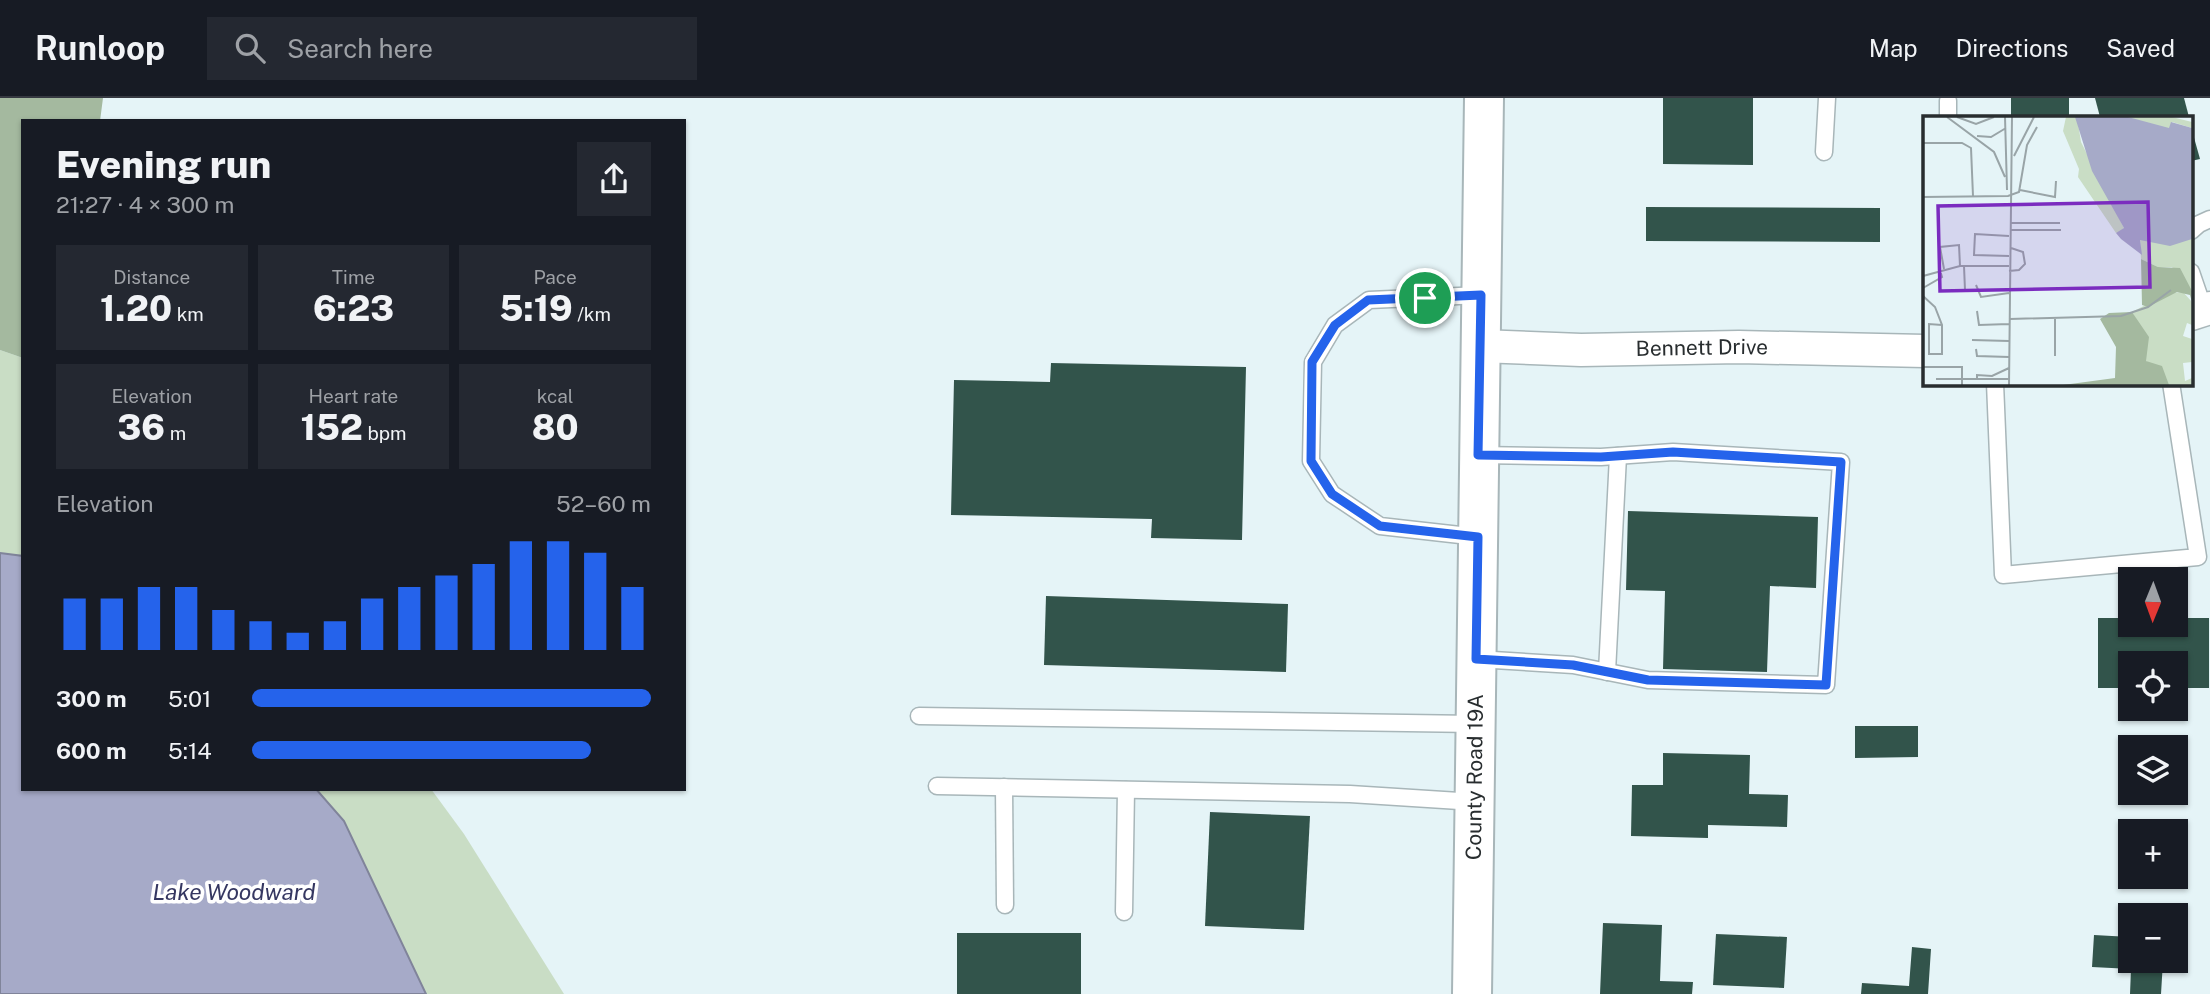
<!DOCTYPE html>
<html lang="en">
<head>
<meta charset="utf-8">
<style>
  :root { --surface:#171b24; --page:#242831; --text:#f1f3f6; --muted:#9ea1a6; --line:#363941; --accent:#2563eb }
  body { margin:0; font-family:"Public Sans",sans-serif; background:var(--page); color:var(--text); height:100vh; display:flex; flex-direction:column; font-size:26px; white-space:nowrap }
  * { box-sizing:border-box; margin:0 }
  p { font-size:23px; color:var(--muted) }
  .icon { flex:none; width:38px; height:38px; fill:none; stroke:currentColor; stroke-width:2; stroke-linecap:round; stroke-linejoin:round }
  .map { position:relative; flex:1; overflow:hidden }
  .drawer { position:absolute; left:21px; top:21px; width:665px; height:672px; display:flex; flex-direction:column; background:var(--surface); border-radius:0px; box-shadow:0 2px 5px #0004 }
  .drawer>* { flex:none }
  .needle { width:46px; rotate:181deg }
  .controls { position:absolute; left:2118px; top:469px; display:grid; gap:14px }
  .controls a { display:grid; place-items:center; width:70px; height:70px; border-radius:0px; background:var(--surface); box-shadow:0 2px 5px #0004; font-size:35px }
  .pin { position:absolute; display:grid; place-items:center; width:60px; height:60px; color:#fff; margin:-30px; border:4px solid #fff; border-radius:50%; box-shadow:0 2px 7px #0007 }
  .round { display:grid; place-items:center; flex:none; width:74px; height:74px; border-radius:0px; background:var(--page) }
  .headline { display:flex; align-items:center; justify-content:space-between; height:119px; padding:0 35px }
  h1 { font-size:38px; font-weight:800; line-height:52px }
  .metrics { display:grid; grid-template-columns:repeat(3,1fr); gap:10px; height:119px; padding:7px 35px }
  .metrics div { display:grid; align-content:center; border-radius:0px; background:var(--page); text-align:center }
  .metrics b { font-size:35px; font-weight:800 }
  .metrics small { font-size:19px; font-weight:400 }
  .metrics p { font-size:19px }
  .chart { height:196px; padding:14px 35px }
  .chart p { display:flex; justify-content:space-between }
  .chart svg { width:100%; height:126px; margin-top:7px; stroke:var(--accent); stroke-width:6 }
  ul { padding:0 35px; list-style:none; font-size:23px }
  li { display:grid; grid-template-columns:112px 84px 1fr; align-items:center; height:52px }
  li i { height:18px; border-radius:9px; background:var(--accent) }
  header { display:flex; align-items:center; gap:42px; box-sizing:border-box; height:98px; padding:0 35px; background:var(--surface); border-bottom:2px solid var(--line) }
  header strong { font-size:33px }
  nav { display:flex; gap:38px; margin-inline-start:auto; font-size:24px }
  .search { width:490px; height:63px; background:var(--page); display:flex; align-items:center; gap:18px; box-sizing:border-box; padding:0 24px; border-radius:0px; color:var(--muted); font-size:26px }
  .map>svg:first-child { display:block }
</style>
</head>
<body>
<header>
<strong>Runloop</strong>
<div class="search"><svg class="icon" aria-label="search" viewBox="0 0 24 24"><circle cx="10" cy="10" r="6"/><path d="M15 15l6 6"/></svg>Search here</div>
<nav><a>Map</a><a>Directions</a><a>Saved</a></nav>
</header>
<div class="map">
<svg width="2210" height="896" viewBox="0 0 2210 896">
  <rect width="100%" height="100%" fill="#e5f4f7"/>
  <g fill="#c9ddc5">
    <path d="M 0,252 L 23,260 L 23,489 L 0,482 Z"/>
    <path d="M 257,691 L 431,691 L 464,736 L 564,896 L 335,896 Z"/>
  </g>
  <path fill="#a4b99f" d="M 0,0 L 103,0 L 100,23 L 23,23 L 23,260 L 0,252 Z"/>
  <path fill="#a6aac8" stroke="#80849a" stroke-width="2" d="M 0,455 L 23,458 L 23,691 L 316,691 L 344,723 L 426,896 L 0,896 Z"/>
  <g fill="#32544b">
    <path d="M 1663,0 L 1753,0 L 1753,67 L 1663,66 Z"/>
    <rect x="2011" y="0" width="58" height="19"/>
    <path d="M 2095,0 L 2184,0 L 2189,19 L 2100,19 Z"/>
    <path d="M 2191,29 L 2200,61 L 2191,63 Z"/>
    <path d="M 1646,109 L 1880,110 L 1880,144 L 1646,143 Z"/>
    <path d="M 1051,265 L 1246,269 L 1242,442 L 1151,440 L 1152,421 L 951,417 L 954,282 L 1050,284 Z"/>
    <path d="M 1628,413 L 1818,419 L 1816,490 L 1770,488 L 1767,574 L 1663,571 L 1665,493 L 1626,492 Z"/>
    <path d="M 1046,498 L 1288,506 L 1286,574 L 1044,567 Z"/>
    <path d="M 2098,520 L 2130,520 L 2130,527 L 2175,527 L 2175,520 L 2209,520 L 2209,590 L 2175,590 L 2175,565 L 2130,565 L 2130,590 L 2098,590 Z"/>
    <path d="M 1855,628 L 1918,628 L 1918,659 L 1855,660 Z"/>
    <path d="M 1663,655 L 1750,657 L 1749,696 L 1788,697 L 1787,729 L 1708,727 L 1708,740 L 1631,738 L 1632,687 L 1663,687 Z"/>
    <path d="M 1210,714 L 1310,718 L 1304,832 L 1205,828 Z"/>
    <path d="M 1603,825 L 1662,827 L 1660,883 L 1693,884 L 1692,896 L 1600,896 Z"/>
    <rect x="957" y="835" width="124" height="61"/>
    <path d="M 1716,836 L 1787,839 L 1784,890 L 1713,887 Z"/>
    <path d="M 2094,837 L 2130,839 L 2130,863 L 2163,863 L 2161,896 L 2130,896 L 2131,871 L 2092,869 Z"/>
    <path d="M 1912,849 L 1931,851 L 1928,896 L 1861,896 L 1862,885 L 1909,888 Z"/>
  </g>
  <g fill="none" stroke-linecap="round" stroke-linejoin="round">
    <g stroke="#a8b6b9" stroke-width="19">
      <g id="lane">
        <path d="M 1948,3 L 1948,19"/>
        <path d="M 1824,54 L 1827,0"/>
        <path d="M 2191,133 L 2199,126 L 2210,121"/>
        <path d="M 2191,174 L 2204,212"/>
        <path d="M 1995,285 L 2003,477 L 2198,459 L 2171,285"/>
        <path d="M 1478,439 L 1380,428 L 1332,396 L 1311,363 L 1313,264 L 1335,227 L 1369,202 L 1481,197"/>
        <path d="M 1477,561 L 1573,567 L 1648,582 L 1826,587 L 1841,364 L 1673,354 L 1601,359 L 1478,357"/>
        <path d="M 1607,574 L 1618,358"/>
        <path d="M 919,618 L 1475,626"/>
        <path d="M 937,688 L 1350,696 L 1475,704"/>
        <path d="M 1004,689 L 1005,807"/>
        <path d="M 1124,814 L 1126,692"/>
      </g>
    </g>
    <g stroke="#a8b6b9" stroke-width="35">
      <g id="street">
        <path d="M 2191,216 L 2210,210"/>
        <path id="s1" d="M 1480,248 L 1581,252 L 1739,249 L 1925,253"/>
      </g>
    </g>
    <g stroke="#a8b6b9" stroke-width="42">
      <g id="secondary">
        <path id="s2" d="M 1472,896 L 1484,0"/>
      </g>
    </g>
    <use href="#lane" stroke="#fff" stroke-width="16"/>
    <use href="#street" stroke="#fff" stroke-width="32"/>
    <use href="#secondary" stroke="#fff" stroke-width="38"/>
  </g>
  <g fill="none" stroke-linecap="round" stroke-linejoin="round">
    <g stroke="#fff" stroke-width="14">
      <path id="route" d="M 1481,197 L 1478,357 L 1601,359 L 1673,354 L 1841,364 L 1826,587 L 1648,582 L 1573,567 L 1476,561 L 1478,439 L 1380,428 L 1332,396 L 1311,363 L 1312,264 L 1335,227 L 1368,202 Z"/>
    </g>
    <use href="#route" stroke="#2563eb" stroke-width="9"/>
  </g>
  <g text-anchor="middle" stroke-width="7" stroke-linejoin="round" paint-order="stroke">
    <g font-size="21" fill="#282d2f" stroke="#fff">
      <text dy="7" stroke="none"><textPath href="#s1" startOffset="222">Bennett Drive</textPath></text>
      <text dy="7" stroke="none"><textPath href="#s2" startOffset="217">County Road 19A</textPath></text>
    </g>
    <g font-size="23" font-style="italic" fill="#353761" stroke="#fff">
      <text x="234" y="802">Lake Woodward</text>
    </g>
  </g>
  <g transform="translate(1923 18)">
    <rect width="270" height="270" fill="#e5f4f7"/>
    <path d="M 143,1 L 154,1 L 158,26 L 201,112 L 199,115 L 193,117 L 155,61 L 156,53 L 140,15 ZM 204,1 L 249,1 L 269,6 L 269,12 L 249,6 L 246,16 ZM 217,123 L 269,123 L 269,175 L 249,151 L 235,151 L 218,143 ZM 260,176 L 269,186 L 269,209 L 264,207 L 260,220 L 269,223 L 269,246 L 260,247 L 262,265 L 269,262 L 269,269 L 246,269 L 223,245 L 221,216 L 209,196 L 246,177 Z" fill="#c9ddc5"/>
    <path d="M 218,143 L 235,151 L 257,152 L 269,175 L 269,186 L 267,179 L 254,176 L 225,191 L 219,189 ZM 209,196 L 226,221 L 223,245 L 239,250 L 246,269 L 140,269 L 192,262 L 193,231 L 177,203 L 186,197 Z" fill="#a4b99f"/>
    <path d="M 152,1 L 205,1 L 246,12 L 248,6 L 269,12 L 269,123 L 247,130 L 217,124 L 219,139 L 198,123 L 193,117 L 201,112 L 169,55 Z" fill="#a6aac8"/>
    <path fill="none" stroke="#99a4a7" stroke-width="2" d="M 24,1 L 71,36 L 82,61M 34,1 L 53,8 L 71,1M 82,1 L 84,74M 54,20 L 68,21 L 83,12M 0,27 L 39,27 L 48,32 L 50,80M 91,40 L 111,1M 97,74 L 132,81 L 133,65M 0,81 L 85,80 L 96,76 L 104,29 L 114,11M 88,107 L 137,107M 88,114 L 138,114M 86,120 L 52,118 L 51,139 L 86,140M 41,150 L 42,174M 21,153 L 17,131 L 36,129 L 37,150M 86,155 L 96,154 L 102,148 L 100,136 L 88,132M 0,160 L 37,150 L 86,150M 53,169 L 58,181 L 86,177M 0,172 L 19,161 L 17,154M 0,180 L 12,191 L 19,209 L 19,238 L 6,238 L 6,208 L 19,209M 54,195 L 56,209 L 86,208M 87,203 L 198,200 L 225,191 L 248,174M 49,224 L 86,225M 53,233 L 54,240 L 86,241M 132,240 L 132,201M 0,251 L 39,251 L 39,263 L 13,263M 54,263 L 54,259 L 69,260 L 86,252M 39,269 L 39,263 L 86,263M 86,269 L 89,1"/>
    <path fill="#7b2cbf" fill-opacity="0.15" stroke="#7b2cbf" stroke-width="3.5" d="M 225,86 L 227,171 L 17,175 L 15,90 Z"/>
    <rect width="270" height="270" fill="none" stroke="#282d2f" stroke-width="3.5"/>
  </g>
</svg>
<div class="controls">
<a><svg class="needle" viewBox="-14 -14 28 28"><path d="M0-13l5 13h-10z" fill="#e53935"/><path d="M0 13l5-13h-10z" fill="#9ea1a6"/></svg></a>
<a><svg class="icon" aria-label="locate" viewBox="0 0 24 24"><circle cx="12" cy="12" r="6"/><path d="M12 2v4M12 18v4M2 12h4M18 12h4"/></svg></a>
<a><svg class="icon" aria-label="layers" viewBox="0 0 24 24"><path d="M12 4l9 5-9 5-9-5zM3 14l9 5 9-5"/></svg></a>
<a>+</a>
<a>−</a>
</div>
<div class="pin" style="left:1425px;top:200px;background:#1e9e55"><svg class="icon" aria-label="arrive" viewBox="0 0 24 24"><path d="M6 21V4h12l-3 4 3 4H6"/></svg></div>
<section class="drawer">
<div class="headline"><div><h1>Evening run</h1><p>21:27 · 4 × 300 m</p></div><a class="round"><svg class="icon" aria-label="share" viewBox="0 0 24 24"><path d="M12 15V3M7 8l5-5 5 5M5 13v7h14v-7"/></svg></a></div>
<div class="metrics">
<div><p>Distance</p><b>1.20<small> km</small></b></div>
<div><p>Time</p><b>6:23</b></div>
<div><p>Pace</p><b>5:19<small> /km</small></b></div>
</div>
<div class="metrics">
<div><p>Elevation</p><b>36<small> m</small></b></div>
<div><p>Heart rate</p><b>152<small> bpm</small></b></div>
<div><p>kcal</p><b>80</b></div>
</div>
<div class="chart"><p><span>Elevation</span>52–60 m</p>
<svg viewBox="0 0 160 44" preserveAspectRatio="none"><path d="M5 44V26M15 44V26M25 44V22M35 44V22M45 44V30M55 44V34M65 44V38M75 44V34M85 44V26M95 44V22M105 44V18M115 44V14M125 44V6M135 44V6M145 44V10M155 44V22"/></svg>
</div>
<ul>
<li><b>300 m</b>5:01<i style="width:100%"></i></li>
<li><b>600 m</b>5:14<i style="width:85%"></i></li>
</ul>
</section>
</div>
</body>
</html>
